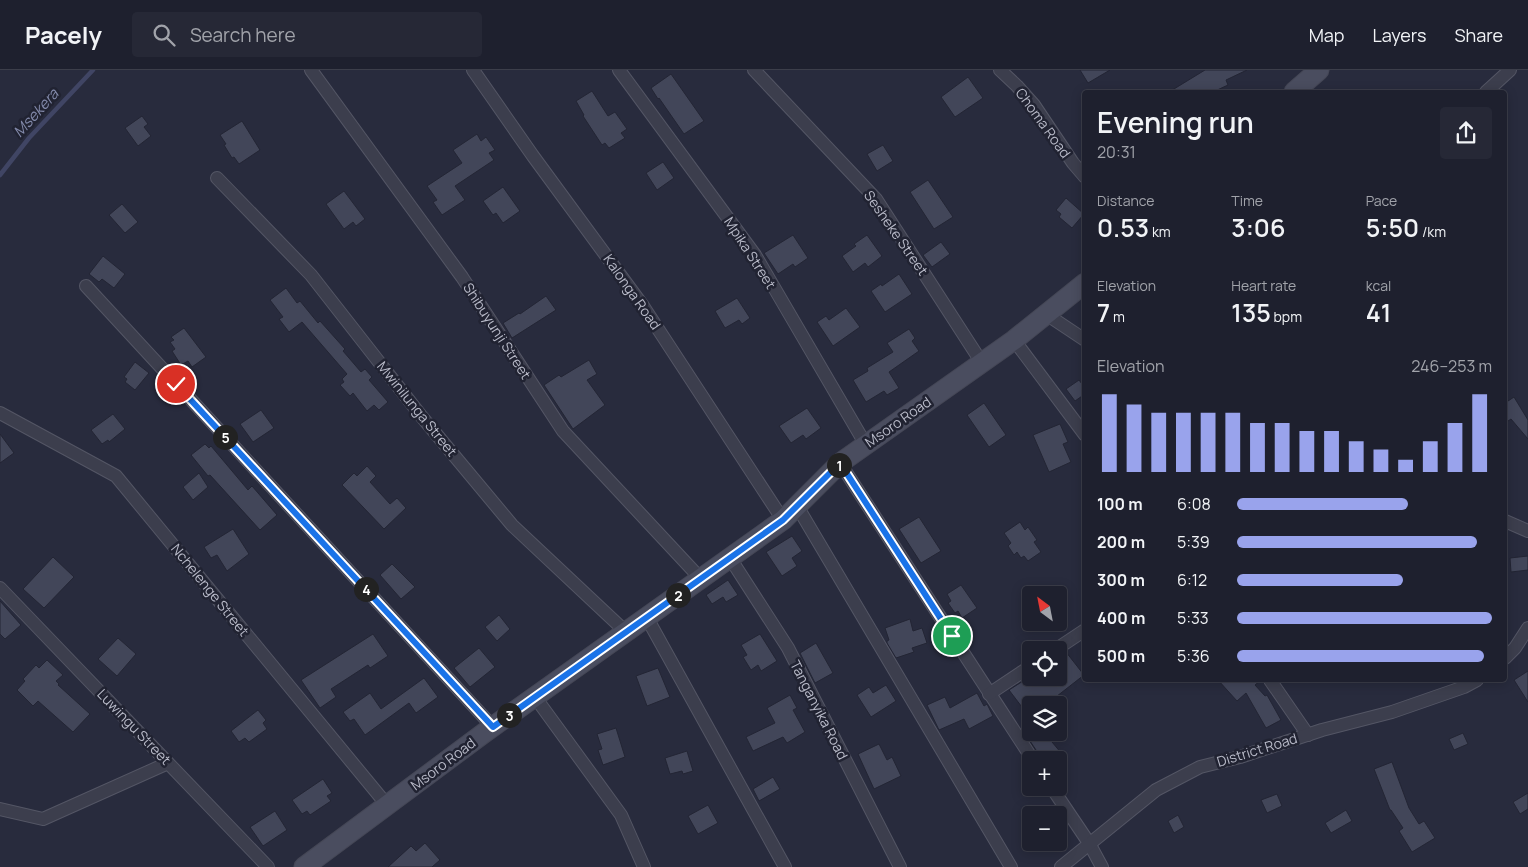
<!DOCTYPE html>
<html lang="en">
<head>
<meta charset="utf-8">
<style>
  :root { --surface:#1e202e; --page:#262836; --text:#f1f3f6; --muted:#a1a3aa; --line:#3c3e4a; --accent:#99a3ec }
  body { margin:0; font-family:Manrope,sans-serif; background:var(--page); color:var(--text); height:100vh; display:flex; flex-direction:column; font-size:19px; white-space:nowrap }
  * { box-sizing:border-box; margin:0 }
  p { font-size:16px; color:var(--muted) }
  .icon { flex:none; width:28px; height:28px; fill:none; stroke:currentColor; stroke-width:2; stroke-linecap:round; stroke-linejoin:round }
  .map { position:relative; flex:1; overflow:hidden }
  .details { position:absolute; left:1082px; top:20px; width:425px; height:592px; display:flex; flex-direction:column; background:var(--surface); border-radius:5px; box-shadow:0 2px 12px #0003,0 0 0 1px var(--line) }
  .details>* { flex:none }
  .needle { width:32px; rotate:328deg }
  .controls { position:absolute; left:1022px; top:516px; display:grid; gap:10px }
  .controls a { display:grid; place-items:center; width:45px; height:45px; border-radius:5px; background:var(--surface); box-shadow:0 2px 12px #0003,0 0 0 1px var(--line); font-size:25px }
  .pin { position:absolute; display:grid; place-items:center; width:42px; height:42px; color:#fff; margin:-21px; border:2px solid #fff; border-radius:50%; box-shadow:0 1px 5px #0007 }
  .km { position:absolute; width:25px; height:25px; margin:-12px; border-radius:50%; background:#222; color:#fff; font-size:14px; line-height:25px; text-align:center }
  .round { display:grid; place-items:center; flex:none; width:52px; height:52px; border-radius:5px; background:var(--page) }
  .head { display:flex; align-items:center; justify-content:space-between; height:85px; padding:0 15px }
  h1 { font-size:28px; font-weight:600; line-height:38px }
  .figures { display:grid; grid-template-columns:repeat(3,1fr); gap:8px; height:85px; padding:5px 15px }
  .figures div { display:grid; align-content:center }
  .figures b { font-size:25px; font-weight:600 }
  .figures small { font-size:14px; font-weight:400 }
  .figures p { font-size:14px }
  .chart { height:140px; padding:10px 15px }
  .chart p { display:flex; justify-content:space-between }
  .chart svg { width:100%; height:90px; margin-top:5px; stroke:var(--accent); stroke-width:6 }
  ul { padding:0 15px; list-style:none; font-size:16px }
  li { display:grid; grid-template-columns:80px 60px 1fr; align-items:center; height:38px }
  li i { height:12px; border-radius:6px; background:var(--accent) }
  header { display:flex; align-items:center; gap:30px; box-sizing:border-box; height:70px; padding:0 25px; background:var(--surface); border-bottom:1px solid var(--line) }
  header strong { font-size:24px }
  nav { display:flex; gap:28px; margin-inline-start:auto; font-size:18px }
  .search { width:350px; height:45px; background:var(--page); display:flex; align-items:center; gap:12px; box-sizing:border-box; padding:0 18px; border-radius:5px; color:var(--muted); font-size:19px }
  .map>svg:first-child { display:block }
</style>
</head>
<body>
<header>
<strong>Pacely</strong>
<div class="search"><svg class="icon" aria-label="search" viewBox="0 0 24 24"><circle cx="10" cy="10" r="6"/><path d="M15 15l6 6"/></svg>Search here</div>
<nav><a>Map</a><a>Layers</a><a>Share</a></nav>
</header>
<div class="map">
<svg width="1528" height="797" viewBox="0 0 1528 797">
  <rect width="100%" height="100%" fill="#282b3d"/>
  <g fill="none" stroke-linecap="round" stroke-linejoin="round">
    <path stroke="#404564" stroke-width="4.5" d="M 0,105 L 29,68 L 93,0"/>
  </g>
  <g fill="#424659" stroke="#232534">
    <path d="M 1080,0 L 1110,0 L 1088,13 Z"/>
    <path d="M 1205,0 L 1247,0 L 1226,10 L 1228,15 L 1213,22 L 1169,22 Z"/>
    <path d="M 671,4 L 704,51 L 684,64 L 659,28 L 658,29 L 651,18 Z"/>
    <path d="M 968,7 L 983,28 L 955,47 L 941,27 Z"/>
    <path d="M 592,21 L 608,46 L 615,42 L 627,59 L 621,63 L 625,68 L 609,78 L 605,73 L 602,75 L 583,46 L 584,45 L 576,31 Z"/>
    <path d="M 142,46 L 148,54 L 144,57 L 151,66 L 138,76 L 125,58 Z"/>
    <path d="M 242,51 L 260,80 L 239,94 L 234,87 L 232,88 L 224,75 L 226,74 L 220,65 Z"/>
    <path d="M 477,64 L 481,71 L 486,67 L 495,80 L 489,83 L 494,90 L 455,116 L 465,130 L 442,145 L 433,132 L 437,130 L 427,116 L 462,93 L 453,80 Z"/>
    <path d="M 883,75 L 893,91 L 877,101 L 867,84 Z"/>
    <path d="M 663,92 L 674,108 L 657,120 L 646,103 Z"/>
    <path d="M 928,110 L 953,147 L 934,159 L 910,122 Z"/>
    <path d="M 503,117 L 520,141 L 503,153 L 496,143 L 493,145 L 483,131 Z"/>
    <path d="M 344,121 L 365,149 L 356,156 L 353,152 L 344,159 L 326,134 Z"/>
    <path d="M 1066,128 L 1084,144 L 1072,158 L 1059,147 L 1061,144 L 1056,140 Z"/>
    <path d="M 122,134 L 138,152 L 125,163 L 109,145 Z"/>
    <path d="M 793,165 L 808,188 L 795,197 L 793,194 L 778,204 L 764,183 Z"/>
    <path d="M 867,165 L 882,186 L 868,197 L 865,193 L 853,202 L 842,186 L 856,176 L 854,174 Z"/>
    <path d="M 941,172 L 950,184 L 932,197 L 923,185 Z"/>
    <path d="M 103,186 L 125,204 L 114,218 L 102,209 L 99,212 L 89,204 Z"/>
    <path d="M 899,204 L 912,224 L 885,242 L 871,221 L 881,214 L 882,216 Z"/>
    <path d="M 286,218 L 297,233 L 300,231 L 318,253 L 320,251 L 345,279 L 343,281 L 361,302 L 365,299 L 372,307 L 369,310 L 388,332 L 379,340 L 374,335 L 367,341 L 353,323 L 350,326 L 340,315 L 344,312 L 342,309 L 347,304 L 302,252 L 289,262 L 279,249 L 283,247 L 270,230 Z"/>
    <path d="M 546,226 L 556,240 L 512,268 L 503,253 L 519,243 L 520,244 Z"/>
    <path d="M 737,228 L 750,248 L 742,254 L 739,250 L 725,258 L 715,241 Z"/>
    <path d="M 846,238 L 860,257 L 833,276 L 817,252 L 826,246 L 829,250 Z"/>
    <path d="M 184,258 L 206,287 L 192,297 L 188,291 L 181,295 L 172,281 L 175,279 L 170,272 L 174,270 L 171,267 Z"/>
    <path d="M 909,259 L 915,268 L 912,271 L 919,281 L 889,302 L 899,318 L 887,325 L 884,321 L 866,332 L 853,310 L 868,301 L 867,298 L 893,282 L 887,273 Z"/>
    <path d="M 589,290 L 597,304 L 587,310 L 605,335 L 573,359 L 544,315 L 559,305 L 561,307 Z"/>
    <path d="M 135,292 L 149,303 L 135,320 L 125,312 L 127,309 L 124,307 Z"/>
    <path d="M 1079,310 L 1085,318 L 1085,324 L 1075,331 L 1066,319 Z"/>
    <path d="M 1514,327 L 1528,350 L 1528,369 L 1511,349 L 1505,353 L 1505,333 Z"/>
    <path d="M 984,333 L 1006,365 L 989,377 L 967,345 Z"/>
    <path d="M 807,338 L 821,358 L 806,369 L 803,365 L 791,373 L 779,356 Z"/>
    <path d="M 261,340 L 274,358 L 253,372 L 240,354 Z"/>
    <path d="M 113,344 L 125,359 L 109,372 L 108,370 L 102,374 L 91,360 Z"/>
    <path d="M 1060,354 L 1068,372 L 1063,374 L 1071,392 L 1049,402 L 1033,365 Z"/>
    <path d="M 0,364 L 14,383 L 0,393 Z"/>
    <path d="M 205,374 L 209,378 L 211,376 L 248,420 L 252,416 L 277,445 L 260,460 L 210,405 L 208,406 L 191,385 Z"/>
    <path d="M 367,396 L 376,406 L 370,412 L 390,434 L 397,428 L 406,438 L 384,459 L 342,415 L 354,403 L 357,406 Z"/>
    <path d="M 199,403 L 208,417 L 193,430 L 183,417 Z"/>
    <path d="M 919,447 L 941,481 L 921,493 L 899,459 Z"/>
    <path d="M 1020,452 L 1025,460 L 1028,457 L 1037,470 L 1034,472 L 1041,482 L 1028,491 L 1024,486 L 1021,488 L 1017,482 L 1014,485 L 1008,476 L 1011,473 L 1004,463 Z"/>
    <path d="M 233,459 L 249,484 L 227,501 L 217,485 L 211,488 L 204,477 Z"/>
    <path d="M 792,466 L 802,481 L 792,488 L 797,496 L 782,506 L 766,482 Z"/>
    <path d="M 1528,486 L 1528,500 L 1511,502 L 1510,488 Z"/>
    <path d="M 53,487 L 74,507 L 44,538 L 23,519 Z"/>
    <path d="M 392,494 L 415,517 L 401,529 L 380,505 Z"/>
    <path d="M 728,510 L 738,525 L 726,532 L 723,527 L 712,534 L 706,525 Z"/>
    <path d="M 961,515 L 977,538 L 962,548 L 958,541 L 955,543 L 948,533 L 951,531 L 947,524 Z"/>
    <path d="M 0,531 L 21,555 L 5,569 L 0,564 Z"/>
    <path d="M 499,545 L 510,559 L 497,571 L 485,557 Z"/>
    <path d="M 910,549 L 913,561 L 922,558 L 927,573 L 912,578 L 914,582 L 896,588 L 887,573 L 887,571 L 889,570 L 885,558 Z"/>
    <path d="M 373,564 L 388,586 L 370,598 L 368,595 L 331,619 L 336,627 L 320,638 L 301,610 Z"/>
    <path d="M 760,564 L 777,591 L 761,601 L 758,595 L 751,600 L 743,587 L 747,585 L 741,575 Z"/>
    <path d="M 118,568 L 136,584 L 117,606 L 98,589 Z"/>
    <path d="M 816,573 L 833,603 L 815,613 L 800,583 Z"/>
    <path d="M 479,578 L 495,597 L 470,617 L 454,598 Z"/>
    <path d="M 1066,582 L 1084,605 L 1052,630 L 1056,635 L 1031,635 L 1031,649 L 1009,620 L 1031,606 L 1031,608 L 1059,608 L 1059,588 Z"/>
    <path d="M 47,590 L 63,605 L 56,611 L 59,614 L 58,615 L 90,644 L 73,662 L 38,631 L 33,636 L 17,620 L 25,611 L 23,609 L 36,595 L 39,598 Z"/>
    <path d="M 658,598 L 670,627 L 647,636 L 636,606 Z"/>
    <path d="M 1528,601 L 1528,632 L 1514,610 Z"/>
    <path d="M 424,608 L 438,627 L 416,643 L 409,633 L 365,665 L 354,649 L 350,651 L 343,642 L 370,623 L 381,639 Z"/>
    <path d="M 1218,610 L 1261,610 L 1255,615 L 1265,626 L 1267,625 L 1281,650 L 1266,658 L 1246,623 L 1237,631 Z"/>
    <path d="M 886,615 L 896,631 L 871,647 L 857,625 L 869,617 L 873,623 Z"/>
    <path d="M 977,623 L 984,636 L 987,634 L 993,646 L 969,659 L 964,649 L 939,660 L 927,635 L 945,627 L 950,638 Z"/>
    <path d="M 790,625 L 797,638 L 793,640 L 805,662 L 787,673 L 783,667 L 753,681 L 746,667 L 775,653 L 767,638 Z"/>
    <path d="M 258,640 L 266,650 L 263,653 L 267,659 L 249,672 L 245,668 L 239,672 L 231,661 Z"/>
    <path d="M 616,658 L 625,687 L 603,695 L 598,680 L 602,679 L 597,664 Z"/>
    <path d="M 1036,662 L 1065,662 L 1052,672 L 1062,684 L 1054,690 L 1041,690 L 1040,686 L 1028,668 Z"/>
    <path d="M 1463,663 L 1468,674 L 1454,680 L 1449,669 Z"/>
    <path d="M 879,674 L 887,690 L 892,687 L 901,706 L 874,719 L 858,684 Z"/>
    <path d="M 687,681 L 693,701 L 683,704 L 682,701 L 670,704 L 665,688 Z"/>
    <path d="M 1392,692 L 1409,738 L 1419,754 L 1424,751 L 1435,768 L 1412,782 L 1399,761 L 1403,758 L 1391,740 L 1390,740 L 1374,699 Z"/>
    <path d="M 773,707 L 780,719 L 759,731 L 753,719 Z"/>
    <path d="M 323,709 L 332,723 L 327,726 L 331,731 L 310,745 L 307,741 L 302,744 L 292,730 Z"/>
    <path d="M 1528,723 L 1528,739 L 1520,744 L 1513,732 Z"/>
    <path d="M 1277,724 L 1282,736 L 1267,743 L 1261,730 Z"/>
    <path d="M 708,735 L 718,753 L 698,764 L 688,746 Z"/>
    <path d="M 1346,740 L 1352,751 L 1331,763 L 1325,753 Z"/>
    <path d="M 275,741 L 287,760 L 263,776 L 250,757 Z"/>
    <path d="M 1178,745 L 1184,757 L 1174,763 L 1168,751 Z"/>
    <path d="M 425,773 L 440,790 L 432,797 L 388,797 L 411,776 L 416,781 Z"/>
  </g>
  <g fill="none" stroke-linecap="round" stroke-linejoin="round">
    <g stroke="#545665" stroke-width="14">
      <g id="street">
        <path d="M 311,0 L 462,207 L 563,361 L 701,509"/>
        <path d="M 473,0 L 533,86 L 643,236 L 783,450"/>
        <path d="M 619,0 L 755,185 L 866,375"/>
        <path d="M 754,0 L 876,129 L 982,293"/>
        <path d="M 1000,0 L 1017,16 L 1034,35 L 1073,93 L 1085,107"/>
        <path d="M 1486,22 L 1510,0"/>
        <path d="M 217,108 L 311,205 L 422,347 L 512,455 L 626,562"/>
        <path d="M 86,216 L 493,657"/>
        <path d="M 1046,244 L 1085,270"/>
        <path d="M 1014,270 L 1085,365"/>
        <path d="M 0,343 L 116,406 L 387,735"/>
        <path d="M 840,393 L 1033,690"/>
        <path d="M 797,436 L 1011,797"/>
        <path d="M 1505,451 L 1528,461"/>
        <path d="M 730,488 L 788,578 L 900,797"/>
        <path d="M 0,518 L 268,797"/>
        <path d="M 647,548 L 785,797"/>
        <path d="M 1055,580 L 1085,560"/>
        <path d="M 1505,588 L 1515,578 L 1528,558"/>
        <path d="M 1270,610 L 1308,665"/>
        <path d="M 989,624 L 1031,596"/>
        <path d="M 535,627 L 621,745 L 644,797"/>
        <path d="M 1052,718 L 1089,773 L 1102,797"/>
        <path d="M 0,739 L 43,749 L 168,693"/>
        <path d="M 1061,797 L 1156,720 L 1200,697 L 1240,687 L 1322,660 L 1392,642 L 1464,617 L 1477,610"/>
      </g>
    </g>
    <g stroke="#454756" stroke-width="21">
      <g id="secondary">
        <path d="M 1294,22 L 1319,0"/>
        <path d="M 304,797 L 484,663 L 783,450 L 840,393 L 1014,270 L 1085,213"/>
      </g>
    </g>
    <use href="#street" stroke="#3c3e4d" stroke-width="12"/>
    <use href="#secondary" stroke="#4a4d5f" stroke-width="19"/>
  </g>
  <g fill="none" stroke-linecap="round" stroke-linejoin="round">
    <g stroke="#fff" stroke-width="10">
      <path id="route" d="M 176,314 L 493,657 L 783,450 L 840,393 L 952,566"/>
    </g>
    <use href="#route" stroke="#1a73e8" stroke-width="6"/>
  </g>
  <g text-anchor="middle" stroke-width="5" stroke-linejoin="round" paint-order="stroke">
    <g font-size="14" fill="#b8bac8" stroke="#212332">
      <text transform="translate(1043 53) rotate(54)" y="5">Choma Road</text>
      <text transform="translate(896 163) rotate(55)" y="5">Sesheke Street</text>
      <text transform="translate(750 183) rotate(57)" y="5">Mpika Street</text>
      <text transform="translate(632 222) rotate(55)" y="5">Kalonga Road</text>
      <text transform="translate(497 261) rotate(57)" y="5">Shibuyunji Street</text>
      <text transform="translate(417 339) rotate(51)" y="5">Mwinilunga Street</text>
      <text transform="translate(898 352) rotate(-35)" y="5">Msoro Road</text>
      <text transform="translate(210 520) rotate(51)" y="5">Nchelenge Street</text>
      <text transform="translate(819 640) rotate(63)" y="5">Tanganyika Road</text>
      <text transform="translate(134 657) rotate(46)" y="5">Luwingu Street</text>
      <text transform="translate(1257 680) rotate(-17)" y="5">District Road</text>
      <text transform="translate(443 694) rotate(-37)" y="5">Msoro Road</text>
    </g>
    <g font-size="15" font-style="italic" fill="#838aab" stroke="#212332">
      <text transform="translate(36 43) rotate(-48)" y="5">Msekera</text>
    </g>
  </g>
</svg>
<div class="controls">
<a><svg class="needle" viewBox="-14 -14 28 28"><path d="M0-13l5 13h-10z" fill="#e53935"/><path d="M0 13l5-13h-10z" fill="#a1a3aa"/></svg></a>
<a><svg class="icon" aria-label="locate" viewBox="0 0 24 24"><circle cx="12" cy="12" r="6"/><path d="M12 2v4M12 18v4M2 12h4M18 12h4"/></svg></a>
<a><svg class="icon" aria-label="layers" viewBox="0 0 24 24"><path d="M12 4l9 5-9 5-9-5zM3 14l9 5 9-5"/></svg></a>
<a>+</a>
<a>−</a>
</div>
<div class="pin" style="left:952px;top:566px;background:#1e9e55"><svg class="icon" aria-label="arrive" viewBox="0 0 24 24"><path d="M6 21V4h12l-3 4 3 4H6"/></svg></div>
<div class="pin" style="left:176px;top:314px;background:#d93025"><svg class="icon" aria-label="check" viewBox="0 0 24 24"><path d="M5 12l5 5 9-10"/></svg></div>
<b class="km" style="left:839px;top:395px">1</b>
<b class="km" style="left:678px;top:525px">2</b>
<b class="km" style="left:509px;top:645px">3</b>
<b class="km" style="left:366px;top:519px">4</b>
<b class="km" style="left:225px;top:367px">5</b>
<section class="details">
<div class="head"><div><h1>Evening run</h1><p>20:31</p></div><a class="round"><svg class="icon" aria-label="share" viewBox="0 0 24 24"><path d="M12 15V3M7 8l5-5 5 5M5 13v7h14v-7"/></svg></a></div>
<div class="figures">
<div><p>Distance</p><b>0.53<small> km</small></b></div>
<div><p>Time</p><b>3:06</b></div>
<div><p>Pace</p><b>5:50<small> /km</small></b></div>
</div>
<div class="figures">
<div><p>Elevation</p><b>7<small> m</small></b></div>
<div><p>Heart rate</p><b>135<small> bpm</small></b></div>
<div><p>kcal</p><b>41</b></div>
</div>
<div class="chart"><p><span>Elevation</span>246–253 m</p>
<svg viewBox="0 0 160 44" preserveAspectRatio="none"><path d="M5 44V6M15 44V11M25 44V15M35 44V15M45 44V15M55 44V15M65 44V20M75 44V20M85 44V24M95 44V24M105 44V29M115 44V33M125 44V38M135 44V29M145 44V20M155 44V6"/></svg>
</div>
<ul>
<li><b>100 m</b>6:08<i style="width:67%"></i></li>
<li><b>200 m</b>5:39<i style="width:94%"></i></li>
<li><b>300 m</b>6:12<i style="width:65%"></i></li>
<li><b>400 m</b>5:33<i style="width:100%"></i></li>
<li><b>500 m</b>5:36<i style="width:97%"></i></li>
</ul>
</section>
</div>
</body>
</html>
